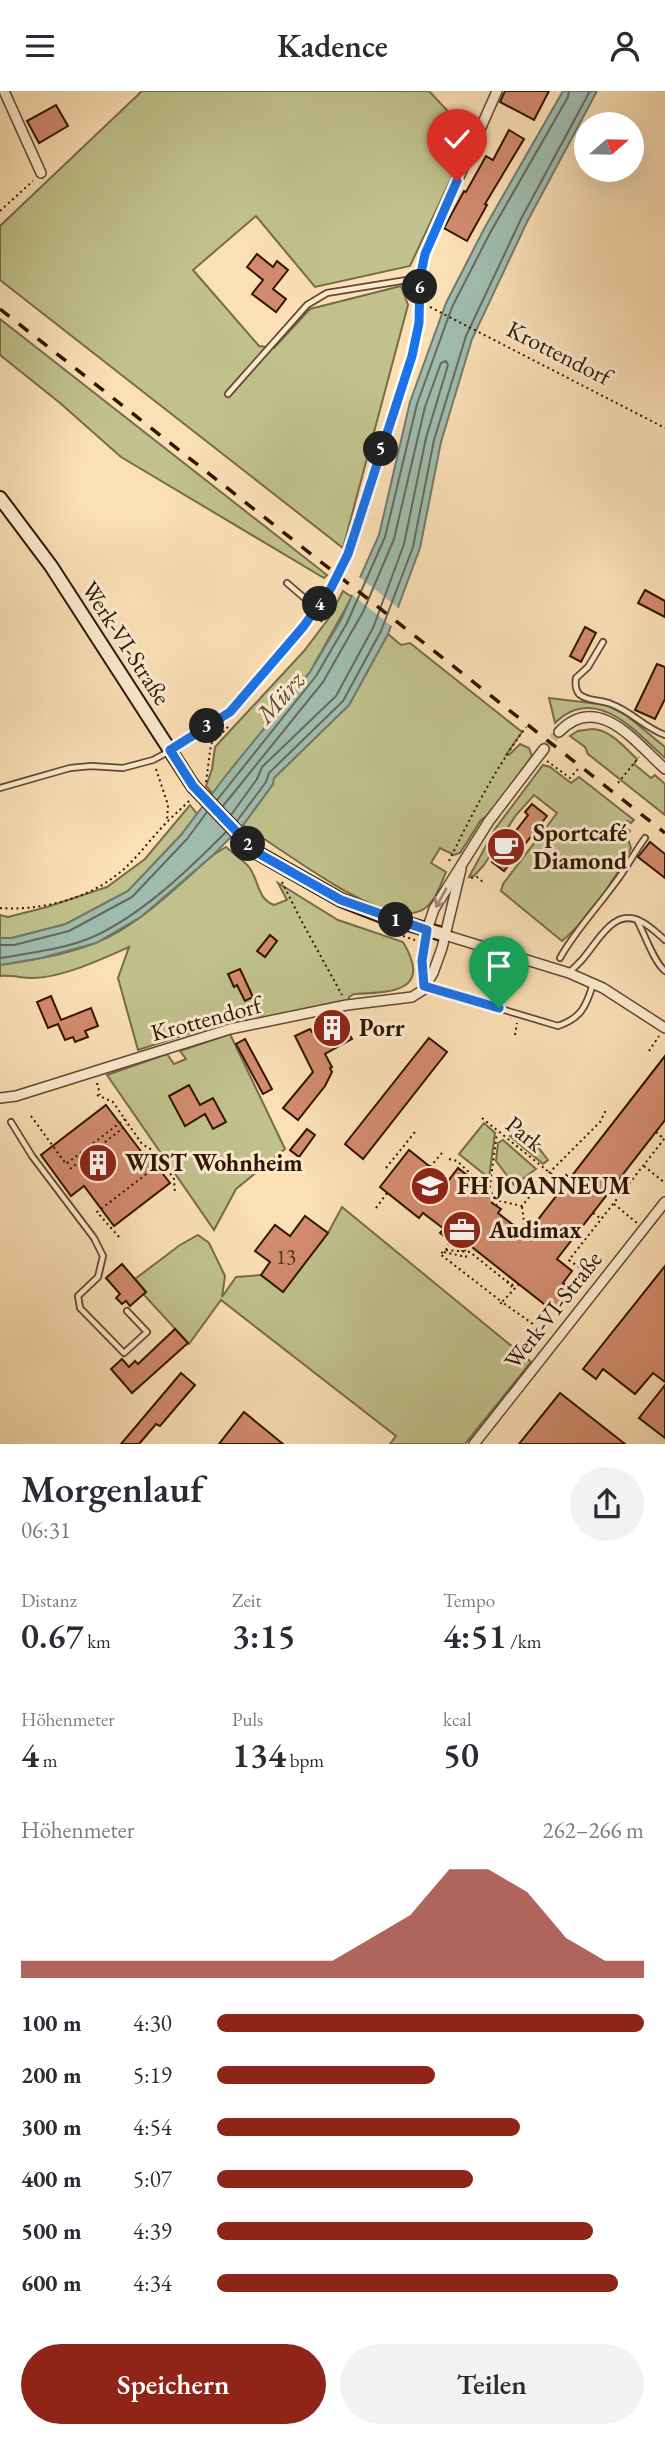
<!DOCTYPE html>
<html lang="de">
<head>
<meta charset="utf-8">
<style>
  :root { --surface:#fff; --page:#f2f2f3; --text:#2b2b33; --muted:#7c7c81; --accent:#8f2418 }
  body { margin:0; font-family:"EB Garamond",serif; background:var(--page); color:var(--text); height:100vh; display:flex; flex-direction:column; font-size:26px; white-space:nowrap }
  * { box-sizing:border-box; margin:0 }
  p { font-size:23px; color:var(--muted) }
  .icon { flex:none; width:38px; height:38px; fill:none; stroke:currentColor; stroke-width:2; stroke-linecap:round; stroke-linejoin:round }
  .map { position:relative; height:1353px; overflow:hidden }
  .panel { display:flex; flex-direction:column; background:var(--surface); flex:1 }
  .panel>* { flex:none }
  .needle { width:46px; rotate:70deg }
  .buttons { position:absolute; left:574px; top:21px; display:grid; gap:14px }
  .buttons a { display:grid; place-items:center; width:70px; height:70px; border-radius:50%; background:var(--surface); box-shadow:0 7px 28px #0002; font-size:35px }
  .pin { position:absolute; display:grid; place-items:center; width:60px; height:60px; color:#fff; margin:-72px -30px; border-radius:50% 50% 50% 0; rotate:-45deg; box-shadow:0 0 7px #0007 }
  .pin .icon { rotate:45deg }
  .km { position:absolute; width:35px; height:35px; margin:-18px; border-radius:50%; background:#222; color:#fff; font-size:19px; line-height:35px; text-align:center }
  .round { display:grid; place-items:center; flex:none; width:74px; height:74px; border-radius:37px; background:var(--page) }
  .head { display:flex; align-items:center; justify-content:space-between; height:119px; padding:0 21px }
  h1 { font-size:38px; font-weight:600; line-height:52px }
  .stats { display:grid; grid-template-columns:repeat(3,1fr); gap:10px; height:119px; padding:7px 21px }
  .stats div { display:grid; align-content:center }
  .stats b { font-size:35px; font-weight:600 }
  .stats small { font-size:19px; font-weight:400 }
  .stats p { font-size:19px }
  .chart { height:196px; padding:14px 21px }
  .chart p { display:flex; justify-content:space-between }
  .chart svg { width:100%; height:126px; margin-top:7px; fill:var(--accent); opacity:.7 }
  .primary-button { display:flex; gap:14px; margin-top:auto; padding:14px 21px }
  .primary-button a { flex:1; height:80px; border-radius:42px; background:var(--accent); color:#fff; font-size:28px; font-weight:600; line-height:80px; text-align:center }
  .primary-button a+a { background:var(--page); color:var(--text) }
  ul { padding:0 21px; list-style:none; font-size:23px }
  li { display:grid; grid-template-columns:112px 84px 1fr; align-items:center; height:52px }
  li i { height:18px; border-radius:9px; background:var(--accent) }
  header { display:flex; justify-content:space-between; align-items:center; height:91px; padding:0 21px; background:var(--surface); font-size:32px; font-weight:600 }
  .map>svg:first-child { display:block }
</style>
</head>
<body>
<header><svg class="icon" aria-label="menu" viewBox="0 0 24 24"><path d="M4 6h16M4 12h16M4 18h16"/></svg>Kadence<svg class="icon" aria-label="person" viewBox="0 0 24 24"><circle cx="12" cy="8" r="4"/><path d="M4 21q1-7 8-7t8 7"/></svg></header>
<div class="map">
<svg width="665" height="1353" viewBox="0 0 665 1353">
  <rect width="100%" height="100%" fill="#fbdfb5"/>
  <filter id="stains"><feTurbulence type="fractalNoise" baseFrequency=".00286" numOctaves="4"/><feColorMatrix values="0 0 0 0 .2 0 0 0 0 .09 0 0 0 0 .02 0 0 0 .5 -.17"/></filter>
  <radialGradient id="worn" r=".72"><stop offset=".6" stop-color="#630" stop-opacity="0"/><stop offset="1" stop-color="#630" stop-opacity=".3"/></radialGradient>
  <g fill="#c0c18c" stroke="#786b47" stroke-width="2">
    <path d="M 142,0 L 429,0 L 471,45 L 410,175 L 315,196 L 256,125 L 193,179 L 259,255 L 274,257 L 310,218 L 401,195 L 408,214 L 343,457 L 0,189 L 0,135 Z"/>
    <path d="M 0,228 L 327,484 L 324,487 L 121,366 L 60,312 L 0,264 Z"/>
    <path d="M 343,500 L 352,506 L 310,581 L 213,703 L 206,695 L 212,678 L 215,656 L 304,560 L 329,527 Z"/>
    <path d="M 388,543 L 401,554 L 410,552 L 522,641 L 506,664 L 509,664 L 520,653 L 529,657 L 532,665 L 491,722 L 481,729 L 460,762 L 454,764 L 440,757 L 431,772 L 446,781 C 441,793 435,811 424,818 C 416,823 401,824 392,821 C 344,806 287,762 243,734 L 273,693 L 273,688 L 349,614 Z"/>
    <path d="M 549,607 L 607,614 L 626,624 L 665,656 L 665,667 C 636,641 595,592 555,632 Z"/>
    <path d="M 592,638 C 610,638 625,657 637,668 L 634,673 L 651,687 L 655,684 L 665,693 L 665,724 L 588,663 L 585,656 L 570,645 L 578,640 Z"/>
    <path d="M 543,674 L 550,676 L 571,692 L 579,686 L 634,729 L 631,732 L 627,730 L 623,735 L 630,740 L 627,745 L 631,757 C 618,785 586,830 562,850 L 501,800 L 503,793 L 557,722 L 534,704 L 516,724 L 484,774 L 474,785 L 469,786 L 495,738 Z"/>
    <path d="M 190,714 L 197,723 L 181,744 L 128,800 L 66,833 L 12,847 L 0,847 L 0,824 L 8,826 L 47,816 L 107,796 L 145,768 Z"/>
    <path d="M 226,756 C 233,762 243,769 249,776 C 259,789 257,808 274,814 L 287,809 L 278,792 L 338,829 L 403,851 C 433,901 392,901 354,903 L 349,906 L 349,911 L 342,911 L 267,929 L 261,924 L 251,926 L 249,931 L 218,933 L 138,959 L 118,887 L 129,856 C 102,868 62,887 33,887 C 22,887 11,884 0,885 L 0,874 C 32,869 65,864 95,852 C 139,835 178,794 213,764 Z"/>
    <path d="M 230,943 L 285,1058 L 236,1098 L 214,1139 L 107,984 L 167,963 L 174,973 L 186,968 L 180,960 Z"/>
    <path d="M 484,1032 L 495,1042 L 489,1087 L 459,1063 Z"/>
    <path d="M 522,1035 L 548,1069 L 543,1073 L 510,1045 Z"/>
    <path d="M 503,1049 L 536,1078 L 514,1094 L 496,1070 L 498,1052 Z"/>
    <path d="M 342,1116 L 531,1271 L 465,1353 L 390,1353 L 396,1345 L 221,1209 L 189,1253 L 144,1204 L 146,1201 L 135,1188 L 180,1154 L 198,1144 L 209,1152 L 225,1185 L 222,1206 L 236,1186 L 261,1184 L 283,1200 L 328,1142 Z"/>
  </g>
  <path fill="#9fbcaf" stroke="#73796a" stroke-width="2" d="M 563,0 L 597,0 L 527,131 L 472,248 L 441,351 L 420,457 L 388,543 L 349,614 L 274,687 L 273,693 L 243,734 L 213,764 L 142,825 L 96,852 L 41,867 L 0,874 L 0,847 L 12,847 L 66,833 L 128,800 L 181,744 L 227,683 L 310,581 L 341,529 L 379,444 L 410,311 L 446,212 L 484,138 Z"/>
  <path fill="#fbdfb5" d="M 358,485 L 401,519 L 394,537 L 350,502 Z"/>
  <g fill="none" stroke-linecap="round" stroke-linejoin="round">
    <g stroke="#686858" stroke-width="2">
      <path d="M 217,709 L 316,585 L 347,532 L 385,446 L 417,313 L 452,216 L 490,142 L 568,6 L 569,0"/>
      <path d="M 223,715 L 323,591 L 363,521 L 394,448 L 425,316 L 441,272 L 446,270 L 448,274 L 426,347 L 404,453 L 373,537 L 336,605 L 262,676 L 257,688 L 231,724"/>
      <path d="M 237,730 L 266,691 L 269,682 L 343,610 L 381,540 L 413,456 L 434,349 L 466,245 L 521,128 L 590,0"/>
      <path d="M 0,854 L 14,854 L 69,840 L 132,806 L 187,748 L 207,721"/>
      <path d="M 0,867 C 31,862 66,858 95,845 C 144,822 188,779 226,741"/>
    </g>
  </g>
  <g fill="#d28b6e" stroke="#301502" stroke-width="2">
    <path d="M 505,0 L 549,0 L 534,29 L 500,11 Z"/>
    <path d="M 56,14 L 68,35 L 39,52 L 27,30 Z"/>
    <path d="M 509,39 L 524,48 L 485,113 L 487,114 L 467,150 L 444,137 L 464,100 L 466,101 L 486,65 L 493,69 Z"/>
    <path d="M 257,163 L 273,176 L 277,170 L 288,179 L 273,198 L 286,208 L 276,221 L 252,203 L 263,189 L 247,176 Z"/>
    <path d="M 645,499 L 665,510 L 665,526 L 638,512 Z"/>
    <path d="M 585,536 L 596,542 L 581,571 L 570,565 Z"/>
    <path d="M 657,573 L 665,576 L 665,608 L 655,628 L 635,619 Z"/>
    <path d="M 532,713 L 547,725 L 504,780 L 492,771 L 528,724 L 525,721 Z"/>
    <path d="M 650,751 L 665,763 L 665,787 L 638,766 Z"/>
    <path d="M 270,844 L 277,850 L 265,866 L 257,860 Z"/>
    <path d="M 240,878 L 253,906 L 245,910 L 237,894 L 234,896 L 228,883 Z"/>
    <path d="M 51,905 L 61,929 L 91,917 L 98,935 L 85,940 L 88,946 L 75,951 L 73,946 L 65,949 L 58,933 L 48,937 L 37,911 Z"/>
    <path d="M 338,925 L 352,948 L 325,963 L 332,976 L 330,977 L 332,981 L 325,995 L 298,1029 L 283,1017 L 313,981 L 295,945 L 310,938 L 312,941 Z"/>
    <path d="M 429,947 L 447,961 L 363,1068 L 345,1053 Z"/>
    <path d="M 245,948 L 272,998 L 263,1003 L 236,953 Z"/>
    <path d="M 665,965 L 665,1029 L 557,1168 L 572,1180 L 563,1192 L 566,1194 L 563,1199 L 570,1204 L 558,1219 L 552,1214 L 549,1217 L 468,1153 L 463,1160 L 440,1142 L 444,1138 L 423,1122 L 419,1127 L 380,1096 L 409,1059 L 448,1090 L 458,1077 L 496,1107 L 492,1112 L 501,1118 L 498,1122 L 526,1144 L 560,1100 L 557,1097 L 566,1084 L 570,1087 Z"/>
    <path d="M 189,994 L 200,1014 L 213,1007 L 226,1031 L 213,1038 L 205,1023 L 185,1035 L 169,1005 Z"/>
    <path d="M 106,1014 L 146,1067 L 149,1065 L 170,1092 L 114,1135 L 84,1095 L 71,1105 L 41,1064 Z"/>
    <path d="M 307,1038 L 315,1044 L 299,1066 L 290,1059 Z"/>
    <path d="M 305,1125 L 328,1142 L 283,1201 L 261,1184 L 270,1171 L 255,1160 L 275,1134 L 290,1145 Z"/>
    <path d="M 122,1173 L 146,1201 L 130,1215 L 126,1210 L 122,1213 L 116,1207 L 120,1203 L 106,1187 Z"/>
    <path d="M 665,1175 L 665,1291 L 653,1282 L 635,1303 L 603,1278 L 596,1288 L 583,1278 Z"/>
    <path d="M 175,1238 L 188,1252 L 132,1302 L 111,1278 L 122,1268 L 129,1276 L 135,1270 L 138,1273 Z"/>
    <path d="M 181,1282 L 195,1294 L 160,1335 L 156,1333 L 139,1353 L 121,1353 Z"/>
    <path d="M 665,1294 L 665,1347 L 639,1327 Z"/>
    <path d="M 560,1302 L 625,1353 L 519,1353 Z"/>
    <path d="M 244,1321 L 283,1353 L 219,1353 Z"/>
  </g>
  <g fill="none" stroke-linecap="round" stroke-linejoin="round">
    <path stroke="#d2b791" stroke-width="9" stroke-dasharray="9 4.5" stroke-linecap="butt" d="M 544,658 L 559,641"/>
    <g stroke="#63482f" stroke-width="8">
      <g id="lane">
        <path d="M 228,303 L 307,214 L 327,202 L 419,187"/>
        <path d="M 287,492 L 316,517"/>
        <path d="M 603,551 L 588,576 L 576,587 C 575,593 575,598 579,603 C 586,610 602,609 611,613 C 631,620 645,637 665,644"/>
        <path d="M 0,697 L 70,677 L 91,675 L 123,677 L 153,669 L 168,661"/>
        <path d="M 637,829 C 645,844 654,871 665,880"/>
        <path d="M 560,867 C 575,840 597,817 615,792 C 626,778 634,762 645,747"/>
        <path d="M 570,881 C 575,875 581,871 585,865 C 600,847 615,816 642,831 C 650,835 658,843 665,849"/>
        <path d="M 424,895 L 558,935 C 581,927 586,916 593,893"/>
        <path d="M 11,1031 L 32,1065 L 94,1147 L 103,1165 L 98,1186 L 78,1205 L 80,1217 L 124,1262 L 147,1241 L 127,1220"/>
      </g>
    </g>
    <g stroke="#63482f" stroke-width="12">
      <g id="street">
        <path d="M 4,0 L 41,82"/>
        <path d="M 559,641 C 598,600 636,652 665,678"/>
        <path d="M 170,659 L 230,621 L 303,536 L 331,497 L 348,462 L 412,265 L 419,232 L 420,186 L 425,163 L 497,0"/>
        <path d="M 445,844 L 569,882 L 603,897 L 665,937"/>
        <path d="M 424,895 L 422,870 L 427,839 L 434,818 L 489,730 L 544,658"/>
        <path d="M 0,1007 L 16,1005 L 230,938 L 347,914 L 412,906 L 423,899 L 433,882 L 442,857 L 461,778"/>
        <path d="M 474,1353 L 665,1111"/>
      </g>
    </g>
    <g stroke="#301502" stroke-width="16">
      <g id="secondary">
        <path d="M 0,407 L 51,475 L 193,695"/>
        <path d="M 256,761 L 341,809 L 382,825 L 445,844"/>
      </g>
    </g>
    <g stroke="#301502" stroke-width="2" stroke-dasharray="2 3.5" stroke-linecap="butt">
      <path d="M 0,120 L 33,90"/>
      <path d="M 430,216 L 665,337"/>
      <path d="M 321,531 L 333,512"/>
      <path d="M 547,670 L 570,687 L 578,678"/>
      <path d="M 156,678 L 168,714 L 167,730"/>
      <path d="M 206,691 L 211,653 L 229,635"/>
      <path d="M 618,692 L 639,666"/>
      <path d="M 449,770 C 472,723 495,678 526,636"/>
      <path d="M 471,787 L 477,786 L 483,791"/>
      <path d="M 282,791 L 302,831 L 342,904"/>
      <path d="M 0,817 C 37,820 84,809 114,786 C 135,771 149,749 167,731 C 175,723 183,716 191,708"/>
      <path d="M 403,845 L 415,849"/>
      <path d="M 515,944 L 517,932"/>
      <path d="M 649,960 L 659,945"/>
      <path d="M 97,992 L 100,1004"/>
      <path d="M 97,1004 L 113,1011 L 142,1053 L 152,1059 L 162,1071 L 174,1088 L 175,1103"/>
      <path d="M 31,1025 L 66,1073 L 125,1028"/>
      <path d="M 482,1027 L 565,1094"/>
      <path d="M 656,1041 L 663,1047"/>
      <path d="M 449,1068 L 457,1070 L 500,1110 L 522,1115 L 549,1082 L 600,1031 L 606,1019"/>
      <path d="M 644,1075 L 665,1092"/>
      <path d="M 430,1076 L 442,1062"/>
      <path d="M 386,1077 L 415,1041"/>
      <path d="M 70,1078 L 127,1034"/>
      <path d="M 472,1089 L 483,1097 L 484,1095"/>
      <path d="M 489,1102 L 497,1042"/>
      <path d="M 614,1113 L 637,1132"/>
      <path d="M 496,1115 L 509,1091"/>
      <path d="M 522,1116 L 526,1144"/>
      <path d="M 376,1117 L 387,1102"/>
      <path d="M 593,1122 L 600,1127"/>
      <path d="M 119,1146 L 97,1121 L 162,1071"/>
      <path d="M 446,1159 L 470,1161 L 506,1190 L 513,1197"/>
      <path d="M 446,1159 L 450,1150"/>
      <path d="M 443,1161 L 440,1163 L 502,1211 L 498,1215"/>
      <path d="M 444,1161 L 466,1166 L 466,1163"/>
      <path d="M 593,1186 L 569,1169 L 665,1047"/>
      <path d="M 507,1190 L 513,1194 L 516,1190"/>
      <path d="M 519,1193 L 502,1211 L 547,1243"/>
    </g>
    <use href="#lane" stroke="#fceacf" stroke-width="4.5"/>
    <use href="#street" stroke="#fceacf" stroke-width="9"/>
    <use href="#secondary" stroke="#fceacf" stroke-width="12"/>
    <path stroke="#301502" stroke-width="3.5" stroke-dasharray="12 12" stroke-linecap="butt" d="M 0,218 L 665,742"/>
    <g stroke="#301502" stroke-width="16" stroke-linecap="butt">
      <path id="secondary-bridge" d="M 193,695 L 256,761"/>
    </g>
    <path stroke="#301502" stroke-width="2" stroke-dasharray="2 3.5" stroke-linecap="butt" d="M 465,1158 L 466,1163"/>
    <use href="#secondary-bridge" stroke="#fceacf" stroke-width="12"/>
  </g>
  <defs><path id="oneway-shaft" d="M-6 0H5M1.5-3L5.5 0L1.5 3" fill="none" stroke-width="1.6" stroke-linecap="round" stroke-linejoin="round" transform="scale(1.75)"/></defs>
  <use stroke="#a08a73" href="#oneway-shaft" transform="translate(441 807) rotate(119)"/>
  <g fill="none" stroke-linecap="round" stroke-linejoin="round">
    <g stroke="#fff" stroke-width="14">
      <path id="route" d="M 457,90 L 425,163 L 420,187 L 419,232 L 412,265 L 348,463 L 331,497 L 303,536 L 230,621 L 170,659 L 193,695 L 256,761 L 341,809 L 427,839 L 422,870 L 424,895 L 499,917"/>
    </g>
    <use href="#route" stroke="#1a73e8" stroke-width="9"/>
  </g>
  <defs>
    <g id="cafe-disc" transform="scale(2.0125)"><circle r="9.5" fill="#8f2418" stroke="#fceacf"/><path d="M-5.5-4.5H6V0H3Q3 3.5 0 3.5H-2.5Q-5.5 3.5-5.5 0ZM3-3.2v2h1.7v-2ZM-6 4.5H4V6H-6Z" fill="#fff"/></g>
    <g id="building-disc" transform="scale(2.0125)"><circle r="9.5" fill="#8f2418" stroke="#fceacf"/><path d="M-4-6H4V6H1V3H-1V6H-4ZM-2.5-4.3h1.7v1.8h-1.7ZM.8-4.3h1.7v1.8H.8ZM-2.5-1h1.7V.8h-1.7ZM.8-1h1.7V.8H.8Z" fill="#fff"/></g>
    <g id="university-disc" transform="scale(2.0125)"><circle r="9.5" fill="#8f2418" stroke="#fceacf"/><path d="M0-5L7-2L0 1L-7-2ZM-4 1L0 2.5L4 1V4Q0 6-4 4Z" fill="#fff"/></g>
    <g id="office-disc" transform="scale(2.0125)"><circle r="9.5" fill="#8f2418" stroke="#fceacf"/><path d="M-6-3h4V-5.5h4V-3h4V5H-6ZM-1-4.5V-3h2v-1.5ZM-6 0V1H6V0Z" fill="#fff"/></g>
  </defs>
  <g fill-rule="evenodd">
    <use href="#cafe-disc" x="506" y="756"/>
    <use href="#building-disc" x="332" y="937"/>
    <use href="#building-disc" x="98" y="1072"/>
    <use href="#university-disc" x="430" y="1095"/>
    <use href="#office-disc" x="462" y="1139"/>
  </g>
  <g text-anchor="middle" stroke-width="6" stroke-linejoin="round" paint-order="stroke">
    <g font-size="21" fill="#58321d">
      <text x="286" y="1173">13</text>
    </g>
    <g font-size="24" fill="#301502" stroke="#fceacf">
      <text transform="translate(559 262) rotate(27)" y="8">Krottendorf</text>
      <text transform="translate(126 552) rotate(57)" y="8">Werk-VI-Straße</text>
      <text transform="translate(206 928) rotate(-15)" y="8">Krottendorf</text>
      <text transform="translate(525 1043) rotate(39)" y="8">Park</text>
      <text transform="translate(553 1219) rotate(-52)" y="8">Werk-VI-Straße</text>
    </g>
    <g font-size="24" font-weight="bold" fill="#301502" stroke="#fceacf" text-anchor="start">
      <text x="533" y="750">Sportcafé<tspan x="533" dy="28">Diamond</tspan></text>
      <text x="359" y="945">Porr</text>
      <text x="125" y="1080">WIST Wohnheim</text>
      <text x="457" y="1103">FH JOANNEUM</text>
      <text x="489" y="1147">Audimax</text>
    </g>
    <g font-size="26" font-style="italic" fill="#574f3f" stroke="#fceacf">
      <text transform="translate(280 606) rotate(-49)" y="9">Mürz</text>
    </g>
  </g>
  <rect width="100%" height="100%" filter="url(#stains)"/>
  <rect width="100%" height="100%" fill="url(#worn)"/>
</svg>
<div class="buttons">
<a><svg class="needle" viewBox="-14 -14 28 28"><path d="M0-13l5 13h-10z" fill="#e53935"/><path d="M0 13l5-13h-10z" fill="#7c7c81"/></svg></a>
</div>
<div class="pin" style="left:499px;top:917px;background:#1e9e55"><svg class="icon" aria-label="arrive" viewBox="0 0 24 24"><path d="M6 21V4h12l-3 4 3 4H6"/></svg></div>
<div class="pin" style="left:457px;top:90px;background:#d93025"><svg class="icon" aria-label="check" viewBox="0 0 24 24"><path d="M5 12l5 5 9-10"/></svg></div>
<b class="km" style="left:396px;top:829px">1</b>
<b class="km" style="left:248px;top:753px">2</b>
<b class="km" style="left:207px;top:635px">3</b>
<b class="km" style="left:320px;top:513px">4</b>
<b class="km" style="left:381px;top:358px">5</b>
<b class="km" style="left:420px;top:196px">6</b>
</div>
<section class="panel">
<div class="head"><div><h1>Morgenlauf</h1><p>06:31</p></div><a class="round"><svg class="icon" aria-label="share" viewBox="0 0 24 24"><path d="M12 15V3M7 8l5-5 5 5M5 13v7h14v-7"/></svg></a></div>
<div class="stats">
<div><p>Distanz</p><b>0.67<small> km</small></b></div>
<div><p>Zeit</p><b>3:15</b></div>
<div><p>Tempo</p><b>4:51<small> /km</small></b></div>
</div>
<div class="stats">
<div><p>Höhenmeter</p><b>4<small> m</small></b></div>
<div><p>Puls</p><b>134<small> bpm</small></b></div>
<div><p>kcal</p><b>50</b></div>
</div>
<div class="chart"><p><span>Höhenmeter</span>262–266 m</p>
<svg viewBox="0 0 160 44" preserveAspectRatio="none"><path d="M0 44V38L10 38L20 38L30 38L40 38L50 38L60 38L70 38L80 38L90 30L100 22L110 6L120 6L130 14L140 30L150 38L160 38V44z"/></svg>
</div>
<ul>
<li><b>100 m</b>4:30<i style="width:100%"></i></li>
<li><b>200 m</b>5:19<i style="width:51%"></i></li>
<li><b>300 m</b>4:54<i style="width:71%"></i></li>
<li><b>400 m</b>5:07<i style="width:60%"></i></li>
<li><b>500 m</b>4:39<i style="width:88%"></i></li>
<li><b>600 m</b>4:34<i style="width:94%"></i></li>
</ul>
<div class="primary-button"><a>Speichern</a><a>Teilen</a></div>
</section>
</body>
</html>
